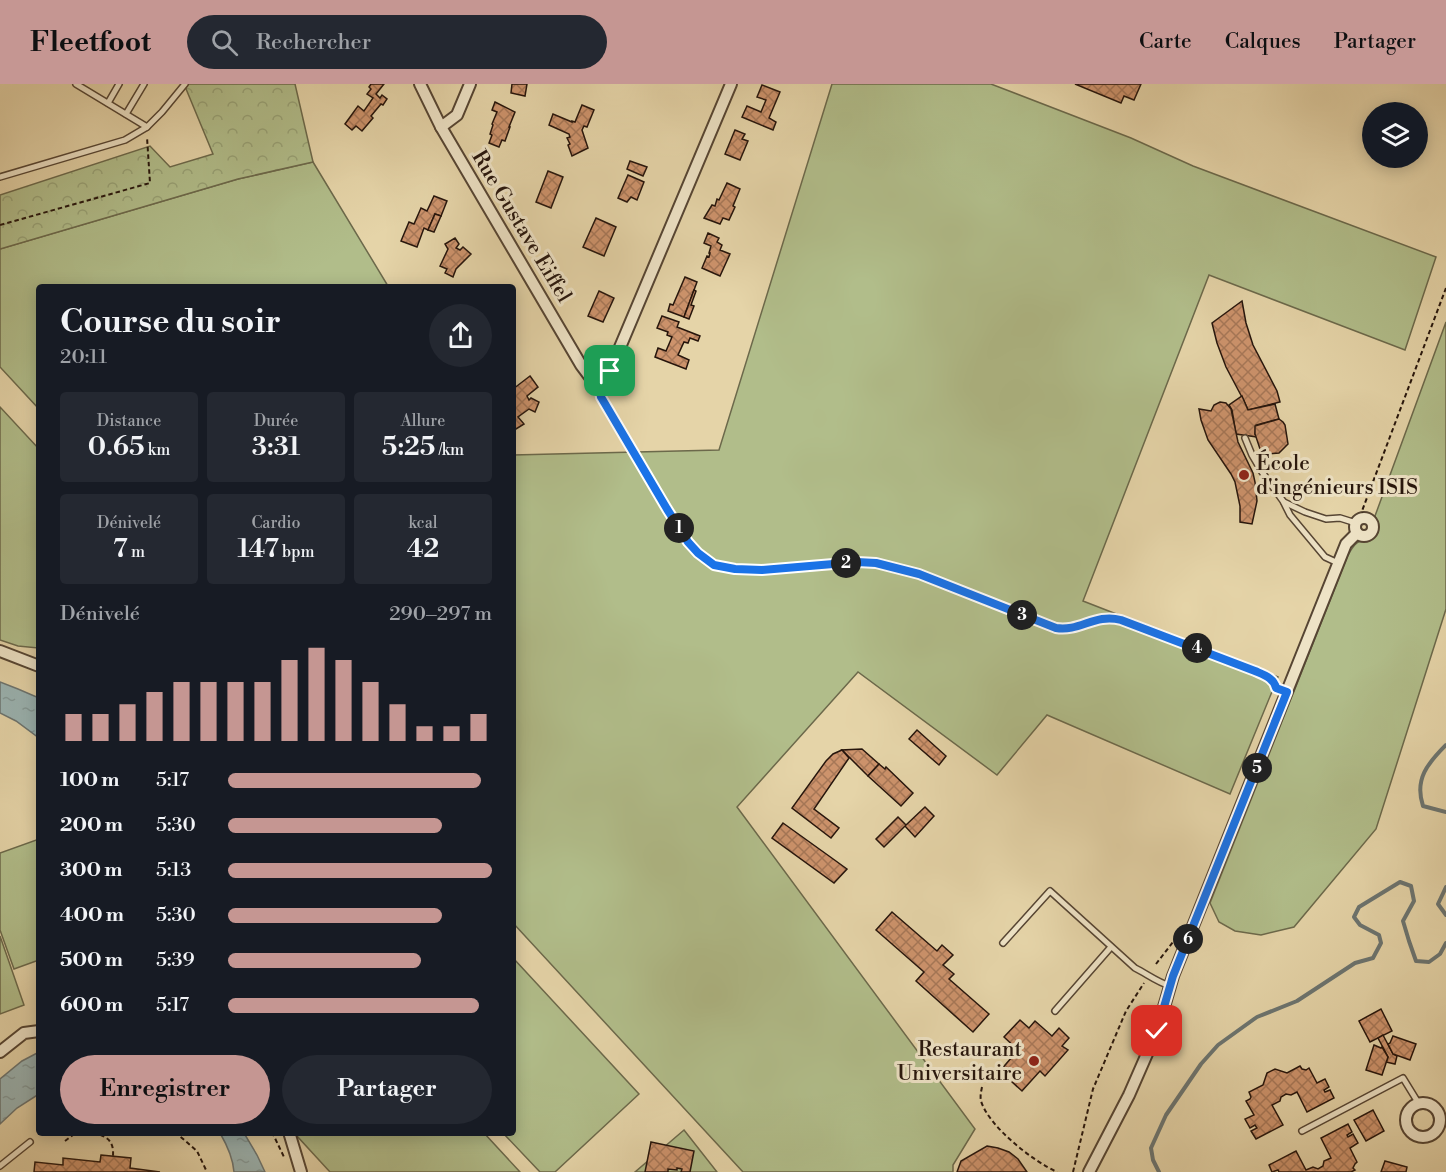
<!DOCTYPE html>
<html lang="fr">
<head>
<meta charset="utf-8">
<style>
  :root { --surface:#171b24; --page:#242831; --text:#f1f3f6; --muted:#9ea1a6; --accent:#c59692 }
  body { margin:0; font-family:"Libre Bodoni",serif; background:var(--page); color:var(--text); height:100vh; display:flex; flex-direction:column; font-size:22px; white-space:nowrap }
  * { box-sizing:border-box; margin:0 }
  p { font-size:20px; color:var(--muted) }
  .icon { flex:none; width:33px; height:33px; fill:none; stroke:currentColor; stroke-width:2; stroke-linecap:round; stroke-linejoin:round }
  .map { position:relative; flex:1; overflow:hidden }
  .drawer { position:absolute; left:36px; top:200px; width:480px; height:852px; display:flex; flex-direction:column; background:var(--surface); border-radius:6px; box-shadow:0 3px 15px #0003 }
  .drawer>* { flex:none }
  .fabs { position:absolute; left:1362px; top:18px; display:grid; gap:12px }
  .fabs a { display:grid; place-items:center; width:66px; height:66px; border-radius:50%; background:var(--surface); box-shadow:0 3px 15px #0003; font-size:30px }
  .pin { position:absolute; display:grid; place-items:center; width:51px; height:51px; color:#fff; margin:-26px; border-radius:12px; box-shadow:0 3px 9px #0006 }
  .km { position:absolute; width:30px; height:30px; margin:-15px; border-radius:50%; background:#222; color:#fff; font-size:16px; line-height:30px; text-align:center }
  .round { display:grid; place-items:center; flex:none; width:63px; height:63px; border-radius:32px; background:var(--page) }
  .overview { display:flex; align-items:center; justify-content:space-between; height:102px; padding:0 24px }
  h1 { font-size:33px; font-weight:600; line-height:45px }
  .stats { display:grid; grid-template-columns:repeat(3,1fr); gap:9px; height:102px; padding:6px 24px }
  .stats div { display:grid; align-content:center; border-radius:6px; background:var(--page); text-align:center }
  .stats b { font-size:26px; font-weight:600 }
  .stats small { font-size:16px; font-weight:400 }
  .stats p { font-size:16px }
  .chart { height:168px; padding:12px 24px }
  .chart p { display:flex; justify-content:space-between }
  .chart svg { width:100%; height:108px; margin-top:6px; stroke:var(--accent); stroke-width:6 }
  .cta { display:flex; gap:12px; margin-top:auto; padding:12px 24px }
  .cta a { flex:1; height:69px; border-radius:36px; background:var(--accent); color:#111; font-size:24px; font-weight:600; line-height:69px; text-align:center }
  .cta a+a { background:var(--page); color:var(--text) }
  ul { padding:0 24px; list-style:none; font-size:20px }
  li { display:grid; grid-template-columns:96px 72px 1fr; align-items:center; height:45px }
  li i { height:15px; border-radius:8px; background:var(--accent) }
  header { display:flex; align-items:center; gap:36px; box-sizing:border-box; height:84px; padding:0 30px; background:var(--accent); color:#111 }
  header strong { font-size:28px }
  nav { display:flex; gap:33px; margin-inline-start:auto; font-size:21px }
  .search { width:420px; height:54px; background:var(--page); display:flex; align-items:center; gap:15px; box-sizing:border-box; padding:0 21px; border-radius:33px; color:var(--muted); font-size:22px }
  .map>svg:first-child { display:block }
</style>
</head>
<body>
<header>
<strong>Fleetfoot</strong>
<div class="search"><svg class="icon" aria-label="search" viewBox="0 0 24 24"><circle cx="10" cy="10" r="6"/><path d="M15 15l6 6"/></svg>Rechercher</div>
<nav><a>Carte</a><a>Calques</a><a>Partager</a></nav>
</header>
<div class="map">
<svg width="1446" height="1088" viewBox="0 0 1446 1088">
  <defs>
    <pattern id="forest-crowns" width="20" height="18" patternUnits="userSpaceOnUse" patternTransform="scale(1.5)"><rect width="20" height="18" fill="#b1bd8a"/><path d="M2 6a3 3 0 1 1 6 0M12 15a3 3 0 1 1 6 0" fill="none" stroke="#98a276"/></pattern>
    <pattern id="water-ripples" width="26" height="14" patternUnits="userSpaceOnUse" patternTransform="scale(1.5)"><rect width="26" height="14" fill="#9bb5b4"/><path d="M2 4q2-2 4 0t4 0M15 11q2-2 4 0t4 0" fill="none" stroke="#859b9a"/></pattern>
    <pattern id="building-cross-hatch" width="8" height="8" patternUnits="userSpaceOnUse" patternTransform="scale(1.5)"><rect width="8" height="8" fill="#cd936c"/><path d="M0 0l8 8M0 8l8-8" fill="none" stroke="#a67757"/></pattern>
  </defs>
  <rect width="100%" height="100%" fill="#e5d4a8"/>
  <filter id="stains"><feTurbulence type="fractalNoise" baseFrequency=".00333" numOctaves="4"/><feColorMatrix values="0 0 0 0 .2 0 0 0 0 .09 0 0 0 0 .02 0 0 0 .5 -.17"/></filter>
  <radialGradient id="worn" r=".72"><stop offset=".6" stop-color="#630" stop-opacity="0"/><stop offset="1" stop-color="#630" stop-opacity=".3"/></radialGradient>
  <g fill="#b1bd8a" stroke="#6c694b" stroke-width="1.5">
    <path d="M 832,0 L 991,0 L 1131,54 L 1193,82 L 1436,173 L 1405,266 L 1209,191 L 1083,517 L 1278,593 L 1230,710 L 1047,631 L 997,691 L 858,588 L 737,723 L 975,1045 L 953,1081 L 953,1088 L 743,1088 L 513,839 L 513,371 L 719,366 Z"/>
    <path d="M 313,78 L 388,202 L 39,202 L 39,325 L 0,283 L 0,165 L 238,95 Z"/>
    <path d="M 1446,238 L 1446,525 L 1376,745 L 1294,843 L 1261,851 L 1235,847 L 1219,838 L 1210,819 L 1348,471 C 1351,466 1353,462 1357,459 C 1363,455 1361,458 1367,456 C 1378,453 1380,441 1375,432 Z"/>
    <path d="M 0,323 L 39,365 L 38,564 L 18,562 L 0,556 Z"/>
    <path d="M 39,755 L 39,876 L 14,885 L 0,846 L 0,769 Z"/>
    <path d="M 0,852 L 24,921 L 0,930 Z"/>
    <path d="M 514,875 L 639,1010 L 555,1088 L 540,1088 L 503,1049 L 513,1048 L 513,876 Z"/>
    <path d="M 684,1046 L 717,1088 L 635,1088 Z"/>
    <path d="M 296,1049 L 484,1049 L 520,1088 L 330,1088 L 297,1052 Z"/>
  </g>
  <path fill="url(#forest-crowns)" stroke="#6c694b" stroke-width="1.5" d="M 184,0 L 295,0 L 313,78 L 238,95 L 0,165 L 0,111 L 150,62 L 170,83 L 213,70 Z"/>
  <g fill="url(#water-ripples)" stroke="#6c7571" stroke-width="1.5">
    <path d="M 0,598 L 18,605 L 39,614 L 39,654 L 16,637 L 0,629 Z"/>
    <path d="M 39,968 L 39,1010 L 17,1024 L 0,1040 L 0,995 L 22,977 Z"/>
    <path d="M 220,1049 L 244,1049 L 257,1071 L 265,1088 L 234,1088 C 233,1073 227,1061 220,1049 Z"/>
  </g>
  <g fill="none" stroke-linecap="round" stroke-linejoin="round">
    <g stroke="#6c7571" stroke-width="4">
      <path d="M 1446,661 C 1428,679 1414,695 1423,722 L 1446,728"/>
      <path d="M 1446,803 L 1438,820 L 1446,831"/>
      <path d="M 1159,1088 L 1153,1076 L 1151,1064 L 1166,1031 L 1201,980 L 1218,961 L 1257,933 L 1297,917 L 1355,879 L 1373,874 L 1381,859 L 1379,851 L 1360,841 L 1354,833 L 1359,823 L 1400,798 L 1411,802 L 1414,817 L 1403,837 L 1409,857 L 1416,877 L 1429,878 L 1440,870 L 1446,859"/>
    </g>
  </g>
  <g fill="url(#building-cross-hatch)" stroke="#26150c" stroke-width="1.5">
    <path d="M 371,0 L 384,0 L 376,10 L 380,14 L 382,11 L 387,15 L 383,21 L 381,20 L 371,32 L 373,34 L 362,47 L 356,42 L 352,46 L 345,40 L 358,22 L 364,27 L 373,14 L 367,10 L 371,5 L 369,3 Z"/>
    <path d="M 512,0 L 527,0 L 525,12 L 511,9 Z"/>
    <path d="M 1075,0 L 1141,0 L 1134,16 L 1124,12 L 1121,19 Z"/>
    <path d="M 762,1 L 780,8 L 769,34 L 776,38 L 773,46 L 742,33 L 747,22 L 761,28 L 766,16 L 757,13 Z"/>
    <path d="M 495,18 L 515,28 L 509,43 L 510,43 L 505,57 L 502,56 L 499,63 L 489,59 L 492,51 L 490,50 L 493,41 L 492,40 L 497,28 L 492,26 Z"/>
    <path d="M 582,21 L 594,26 L 587,43 L 584,42 L 582,46 L 588,64 L 572,72 L 568,61 L 570,60 L 567,54 L 570,53 L 569,50 L 549,41 L 553,30 L 572,38 L 572,37 L 575,38 Z"/>
    <path d="M 735,46 L 745,50 L 742,55 L 748,57 L 740,76 L 725,70 Z"/>
    <path d="M 630,77 L 647,83 L 643,92 L 627,85 Z"/>
    <path d="M 548,87 L 563,93 L 551,124 L 536,118 Z"/>
    <path d="M 628,91 L 644,98 L 637,116 L 631,113 L 627,118 L 618,114 Z"/>
    <path d="M 727,99 L 740,105 L 733,122 L 735,123 L 729,136 L 723,134 L 720,140 L 704,134 L 712,121 L 715,122 L 717,115 L 719,116 Z"/>
    <path d="M 434,112 L 447,117 L 441,132 L 435,130 L 428,146 L 424,144 L 417,163 L 401,157 L 409,138 L 414,140 L 421,124 L 427,127 Z"/>
    <path d="M 435,130 L 441,132 L 434,148 L 428,146 Z"/>
    <path d="M 596,134 L 616,143 L 604,172 L 583,163 Z"/>
    <path d="M 708,149 L 719,154 L 717,158 L 722,161 L 720,166 L 730,170 L 720,192 L 702,184 L 707,172 L 709,173 L 710,169 L 709,169 L 711,162 L 704,159 Z"/>
    <path d="M 455,154 L 459,160 L 456,164 L 460,166 L 463,163 L 471,170 L 456,185 L 453,193 L 445,189 L 447,185 L 440,182 L 448,165 L 445,160 Z"/>
    <path d="M 685,193 L 697,198 L 684,233 L 668,227 L 670,220 L 673,221 Z"/>
    <path d="M 694,206 L 696,207 L 691,221 L 694,222 L 689,235 L 684,233 Z"/>
    <path d="M 599,207 L 614,214 L 603,238 L 588,232 Z"/>
    <path d="M 1242,217 L 1246,239 L 1253,261 L 1277,307 L 1280,318 L 1248,326 L 1244,317 L 1226,283 L 1217,259 L 1212,239 Z"/>
    <path d="M 662,232 L 679,238 L 677,243 L 700,252 L 698,257 L 690,254 L 688,259 L 684,258 L 678,271 L 689,276 L 686,285 L 655,273 L 658,264 L 666,267 L 672,253 L 667,251 L 668,248 L 657,244 Z"/>
    <path d="M 530,292 L 538,303 L 527,312 L 529,316 L 531,314 L 539,318 L 535,328 L 529,325 L 518,333 L 524,340 L 516,345 L 513,341 L 513,305 Z"/>
    <path d="M 1242,312 L 1248,326 L 1275,320 L 1279,335 L 1256,341 L 1255,350 L 1257,353 L 1236,350 L 1232,326 L 1229,321 Z"/>
    <path d="M 1220,318 L 1226,319 L 1231,325 L 1238,358 L 1253,389 L 1255,398 L 1257,417 L 1252,440 L 1240,438 L 1240,422 L 1235,398 L 1231,390 L 1208,356 L 1201,336 L 1199,325 L 1211,327 L 1214,321 Z"/>
    <path d="M 1279,335 L 1283,338 L 1285,341 L 1288,360 L 1279,369 L 1268,370 L 1261,368 L 1255,350 L 1255,342 Z"/>
    <path d="M 917,646 L 946,672 L 939,681 L 909,655 Z"/>
    <path d="M 862,665 L 879,680 L 868,692 L 842,666 Z"/>
    <path d="M 842,666 L 849,674 L 814,725 L 839,744 L 831,754 L 792,724 L 826,677 L 833,670 Z"/>
    <path d="M 879,680 L 885,685 L 886,683 L 913,709 L 901,722 L 868,692 Z"/>
    <path d="M 925,723 L 934,732 L 915,753 L 905,742 L 884,763 L 876,755 L 898,733 L 906,741 Z"/>
    <path d="M 783,739 L 829,772 L 847,785 L 834,799 L 772,754 Z"/>
    <path d="M 892,828 L 937,867 L 942,861 L 953,871 L 943,881 L 954,890 L 949,895 L 989,930 L 973,948 L 916,897 L 924,888 L 876,846 Z"/>
    <path d="M 1381,925 L 1392,947 L 1370,958 L 1359,937 Z"/>
    <path d="M 1020,936 L 1029,944 L 1035,937 L 1052,952 L 1059,944 L 1069,954 L 1062,962 L 1068,966 L 1045,992 L 1040,987 L 1022,1007 L 1000,987 L 1018,966 L 1004,953 Z"/>
    <path d="M 1383,951 L 1393,970 L 1397,972 L 1395,980 L 1386,978 L 1388,973 L 1378,954 Z"/>
    <path d="M 1393,952 L 1416,960 L 1410,976 L 1393,970 L 1388,960 L 1390,959 Z"/>
    <path d="M 1374,961 L 1381,964 L 1382,963 L 1388,973 L 1382,991 L 1366,986 Z"/>
    <path d="M 1300,982 L 1302,985 L 1306,986 L 1309,984 L 1317,999 L 1325,995 L 1329,1003 L 1324,1006 L 1325,1008 L 1330,1006 L 1334,1014 L 1307,1028 L 1297,1008 L 1291,1011 L 1286,1010 L 1281,1013 L 1280,1017 L 1272,1021 L 1283,1041 L 1256,1055 L 1251,1047 L 1257,1044 L 1255,1041 L 1250,1044 L 1245,1035 L 1254,1031 L 1246,1017 L 1250,1015 L 1251,1013 L 1249,1008 L 1263,1001 L 1267,989 L 1275,985 L 1287,989 Z"/>
    <path d="M 1373,1026 L 1384,1047 L 1366,1057 L 1354,1036 Z"/>
    <path d="M 1348,1040 L 1352,1048 L 1347,1051 L 1348,1053 L 1353,1050 L 1358,1059 L 1350,1064 L 1357,1078 L 1355,1080 L 1353,1084 L 1355,1086 L 1351,1088 L 1279,1088 L 1278,1086 L 1272,1088 L 1269,1081 L 1296,1067 L 1306,1086 L 1313,1083 L 1318,1085 L 1323,1082 L 1324,1077 L 1331,1074 L 1321,1054 Z"/>
    <path d="M 651,1058 L 694,1067 L 690,1088 L 681,1088 L 682,1085 L 677,1084 L 677,1086 L 668,1085 L 668,1088 L 645,1088 Z"/>
    <path d="M 987,1062 L 998,1064 L 1009,1068 L 1018,1075 L 1027,1088 L 957,1088 L 961,1077 Z"/>
    <path d="M 101,1071 L 131,1074 L 130,1084 L 160,1088 L 34,1088 L 35,1078 L 63,1081 L 63,1074 L 100,1078 Z"/>
    <path d="M 1385,1077 L 1407,1083 L 1406,1088 L 1381,1088 Z"/>
  </g>
  <g fill="none" stroke-linecap="round" stroke-linejoin="round">
    <g stroke="#564533" stroke-width="8">
      <g id="service">
        <path d="M 76,0 L 147,43"/>
        <path d="M 108,19 L 119,0"/>
        <path d="M 126,30 L 144,0"/>
        <path d="M 0,93 L 125,56 L 147,43 L 162,28 L 185,0"/>
        <path d="M 1245,354 L 1252,371 L 1262,388 L 1283,417 L 1290,431 L 1325,473 L 1338,479"/>
        <path d="M 1284,418 L 1305,428 L 1326,435 L 1340,434 L 1356,439"/>
        <path d="M 1003,859 L 1050,807 L 1135,884 C 1147,890 1157,898 1170,902"/>
        <path d="M 1055,927 L 1111,863"/>
        <path d="M 1302,1047 L 1403,994 L 1419,1020"/>
        <path d="M 0,1082 L 30,1058"/>
      </g>
    </g>
    <g stroke="#564533" stroke-width="14">
      <g id="minor">
        <path d="M 420,0 L 441,43 L 581,281 L 590,293 L 598,296 L 602,294 L 610,287 L 731,0"/>
        <path d="M 441,43 L 457,31 L 470,0"/>
        <circle cx="1364" cy="443" r="9"/>
        <path d="M 0,567 L 39,582"/>
        <path d="M 0,968 L 24,949 L 39,947"/>
        <circle cx="1423" cy="1036" r="17"/>
        <path d="M 289,1048 L 301,1088"/>
        <path d="M 1089,1088 L 1129,1011 L 1157,947 L 1173,892 L 1346,460 L 1357,449"/>
      </g>
    </g>
    <g stroke="#26150c" stroke-width="2" stroke-dasharray="4.5 3" stroke-linecap="butt">
      <path d="M 0,141 L 150,99 L 147,53"/>
      <path d="M 600,306 L 601,313 L 667,425 L 688,458 L 697,469 L 709,478 L 721,483 L 735,485 L 791,484 L 857,478 L 876,479 L 897,483 L 930,494 L 1056,544 L 1067,545 L 1104,534 L 1121,536 L 1255,587 C 1264,591 1273,594 1276,604"/>
      <path d="M 1363,433 L 1362,427 L 1446,204"/>
      <path d="M 1156,880 L 1173,858"/>
      <path d="M 982,1003 C 981,1008 980,1012 981,1017 C 989,1043 1033,1077 1057,1088"/>
      <path d="M 93,1048 C 107,1053 114,1056 113,1072"/>
      <path d="M 175,1048 L 197,1067 L 207,1088"/>
      <path d="M 272,1048 L 284,1073"/>
      <path d="M 65,1057 L 77,1048"/>
      <path d="M 1073,1088 L 1093,1005 L 1126,927 L 1144,899"/>
    </g>
    <use href="#service" stroke="#eee3c6" stroke-width="5"/>
    <use href="#minor" stroke="#eee3c6" stroke-width="10"/>
  </g>
  <g fill="none" stroke-linecap="round" stroke-linejoin="round">
    <g stroke="#fff" stroke-width="12">
      <path id="route" d="M 610,287 L 603,294 L 598,296 L 601,313 L 667,425 L 688,458 L 698,469 L 714,481 L 735,485 L 762,486 L 857,478 L 876,479 L 919,490 L 1056,544 C 1080,548 1095,529 1121,536 L 1255,587 C 1264,591 1274,594 1276,604 L 1287,608 L 1173,892 L 1157,947"/>
    </g>
    <use href="#route" stroke="#1a73e8" stroke-width="8"/>
  </g>
  <g fill="#8f2418" stroke="#eee3c6" stroke-width="2">
    <circle cx="1244" cy="391" r="6"/>
    <circle cx="1034" cy="977" r="6"/>
  </g>
  <g text-anchor="middle" stroke-width="6" stroke-linejoin="round" paint-order="stroke">
    <g font-size="21" fill="#26150c" stroke="#eee3c6">
      <text transform="translate(522 142) rotate(59)" y="7">Rue Gustave Eiffel</text>
    </g>
    <g font-size="21" fill="#26150c" stroke="#eee3c6" text-anchor="start">
      <text x="1256" y="386">École<tspan x="1256" dy="24">d'ingénieurs ISIS</tspan></text>
      <text x="1022" y="972" text-anchor="end">Restaurant<tspan x="1022" dy="24">Universitaire</tspan></text>
    </g>
  </g>
  <rect width="100%" height="100%" filter="url(#stains)"/>
  <rect width="100%" height="100%" fill="url(#worn)"/>
</svg>
<div class="fabs">
<a><svg class="icon" aria-label="layers" viewBox="0 0 24 24"><path d="M12 4l9 5-9 5-9-5zM3 14l9 5 9-5"/></svg></a>
</div>
<div class="pin" style="left:610px;top:287px;background:#1e9e55"><svg class="icon" aria-label="arrive" viewBox="0 0 24 24"><path d="M6 21V4h12l-3 4 3 4H6"/></svg></div>
<div class="pin" style="left:1157px;top:947px;background:#d93025"><svg class="icon" aria-label="check" viewBox="0 0 24 24"><path d="M5 12l5 5 9-10"/></svg></div>
<b class="km" style="left:679px;top:444px">1</b>
<b class="km" style="left:846px;top:479px">2</b>
<b class="km" style="left:1022px;top:531px">3</b>
<b class="km" style="left:1197px;top:564px">4</b>
<b class="km" style="left:1257px;top:684px">5</b>
<b class="km" style="left:1188px;top:855px">6</b>
<section class="drawer">
<div class="overview"><div><h1>Course du soir</h1><p>20:11</p></div><a class="round"><svg class="icon" aria-label="share" viewBox="0 0 24 24"><path d="M12 15V3M7 8l5-5 5 5M5 13v7h14v-7"/></svg></a></div>
<div class="stats">
<div><p>Distance</p><b>0.65<small> km</small></b></div>
<div><p>Durée</p><b>3:31</b></div>
<div><p>Allure</p><b>5:25<small> /km</small></b></div>
</div>
<div class="stats">
<div><p>Dénivelé</p><b>7<small> m</small></b></div>
<div><p>Cardio</p><b>147<small> bpm</small></b></div>
<div><p>kcal</p><b>42</b></div>
</div>
<div class="chart"><p><span>Dénivelé</span>290–297 m</p>
<svg viewBox="0 0 160 44" preserveAspectRatio="none"><path d="M5 44V33M15 44V33M25 44V29M35 44V24M45 44V20M55 44V20M65 44V20M75 44V20M85 44V11M95 44V6M105 44V11M115 44V20M125 44V29M135 44V38M145 44V38M155 44V33"/></svg>
</div>
<ul>
<li><b>100 m</b>5:17<i style="width:96%"></i></li>
<li><b>200 m</b>5:30<i style="width:81%"></i></li>
<li><b>300 m</b>5:13<i style="width:100%"></i></li>
<li><b>400 m</b>5:30<i style="width:81%"></i></li>
<li><b>500 m</b>5:39<i style="width:73%"></i></li>
<li><b>600 m</b>5:17<i style="width:95%"></i></li>
</ul>
<div class="cta"><a>Enregistrer</a><a>Partager</a></div>
</section>
</div>
</body>
</html>
